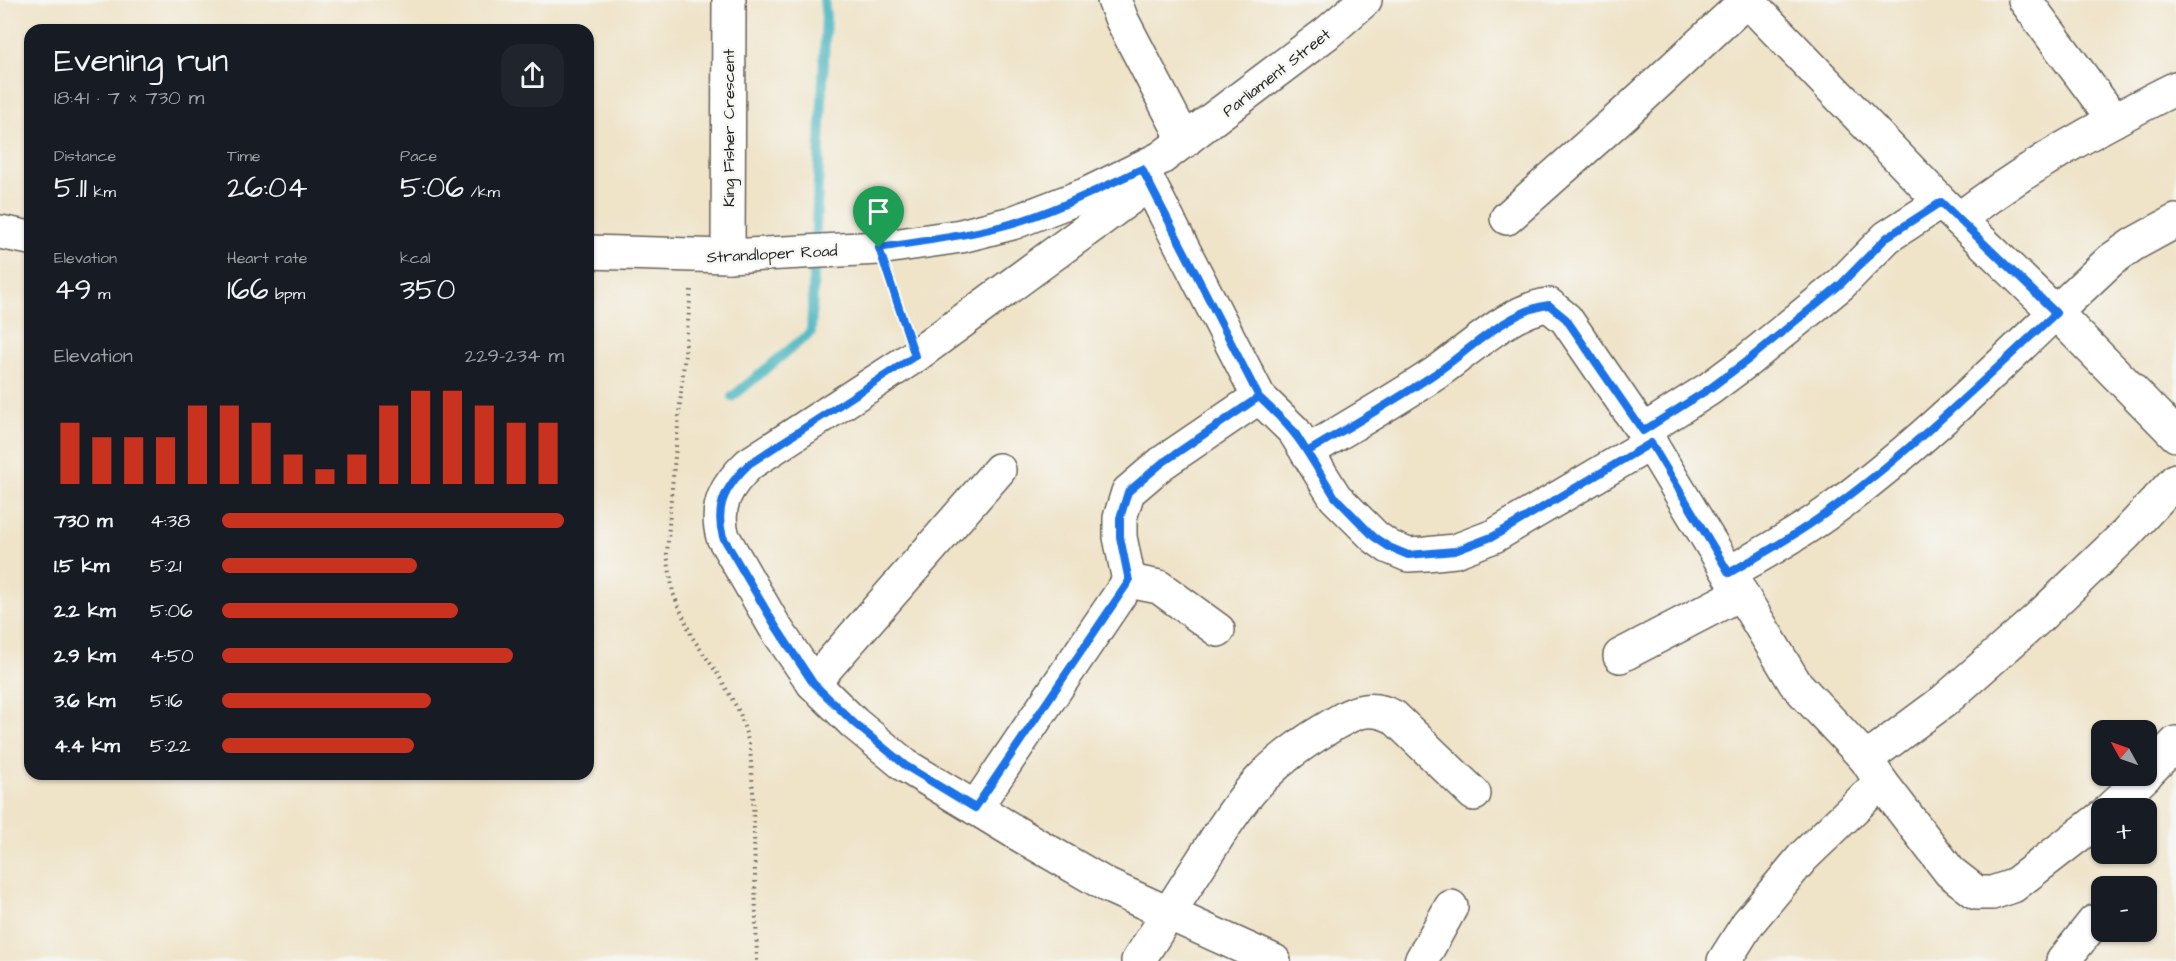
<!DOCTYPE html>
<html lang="en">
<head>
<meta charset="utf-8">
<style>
  :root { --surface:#171b24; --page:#20242c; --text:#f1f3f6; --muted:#9ea1a6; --accent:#c8321e }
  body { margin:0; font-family:"Architects Daughter",sans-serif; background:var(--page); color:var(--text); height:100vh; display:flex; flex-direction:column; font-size:22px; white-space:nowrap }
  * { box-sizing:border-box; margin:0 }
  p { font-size:20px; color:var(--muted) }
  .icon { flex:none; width:33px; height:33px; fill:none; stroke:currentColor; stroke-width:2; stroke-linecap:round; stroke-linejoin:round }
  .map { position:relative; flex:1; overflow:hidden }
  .sheet { position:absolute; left:24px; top:24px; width:570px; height:756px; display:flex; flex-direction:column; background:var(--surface); border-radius:18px; box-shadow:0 2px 4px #0004 }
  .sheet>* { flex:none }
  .needle { width:39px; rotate:310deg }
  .buttons { position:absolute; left:2091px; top:720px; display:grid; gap:12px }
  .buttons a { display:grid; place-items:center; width:66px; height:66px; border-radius:12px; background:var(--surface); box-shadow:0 2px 4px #0004; font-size:30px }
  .pin { position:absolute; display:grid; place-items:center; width:51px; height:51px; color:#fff; margin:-62px -26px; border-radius:50% 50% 50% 0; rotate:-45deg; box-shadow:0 0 6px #0007 }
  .pin .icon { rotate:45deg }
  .round { display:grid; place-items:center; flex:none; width:63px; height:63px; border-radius:18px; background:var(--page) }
  .head { display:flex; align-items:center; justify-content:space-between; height:102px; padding:0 30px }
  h1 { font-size:33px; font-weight:600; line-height:45px }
  .figures { display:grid; grid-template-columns:repeat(3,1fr); gap:9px; height:102px; padding:6px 30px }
  .figures div { display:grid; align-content:center }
  .figures b { font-size:30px; font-weight:600 }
  .figures small { font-size:16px; font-weight:400 }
  .figures p { font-size:16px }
  .chart { height:168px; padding:12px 30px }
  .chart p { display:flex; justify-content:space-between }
  .chart svg { width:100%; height:108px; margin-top:6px; stroke:var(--accent); stroke-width:6 }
  ul { padding:0 30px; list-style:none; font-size:20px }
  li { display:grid; grid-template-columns:96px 72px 1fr; align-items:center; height:45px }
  li i { height:15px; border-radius:8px; background:var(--accent) }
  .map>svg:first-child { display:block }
</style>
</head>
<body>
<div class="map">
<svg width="2176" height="961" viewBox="0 0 2176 961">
  <rect width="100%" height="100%" fill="#f6f6f2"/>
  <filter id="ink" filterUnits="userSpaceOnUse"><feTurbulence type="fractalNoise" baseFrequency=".0167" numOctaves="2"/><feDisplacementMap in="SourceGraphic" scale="12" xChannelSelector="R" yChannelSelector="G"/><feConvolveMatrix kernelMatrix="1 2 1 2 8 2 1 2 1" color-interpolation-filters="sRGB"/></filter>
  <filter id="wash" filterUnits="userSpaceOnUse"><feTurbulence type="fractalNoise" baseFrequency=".008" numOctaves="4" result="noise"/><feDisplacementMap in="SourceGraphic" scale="24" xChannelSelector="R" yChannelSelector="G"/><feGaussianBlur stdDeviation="1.35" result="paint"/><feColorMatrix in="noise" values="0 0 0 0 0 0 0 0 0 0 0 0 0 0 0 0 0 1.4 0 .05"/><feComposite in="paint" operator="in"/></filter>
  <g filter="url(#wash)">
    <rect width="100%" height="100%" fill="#efe3c8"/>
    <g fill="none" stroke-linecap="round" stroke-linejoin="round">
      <path stroke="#45b4bf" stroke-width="10" d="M 732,397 L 811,332 L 826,17 L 824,0"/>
    </g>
  </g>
  <g filter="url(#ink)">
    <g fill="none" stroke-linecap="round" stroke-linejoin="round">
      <g stroke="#666258" stroke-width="36">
        <g id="minor">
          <path d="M 1114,0 L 1122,20 L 1185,141"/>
          <path d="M 1747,0 L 1941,202 L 2056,313 L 2176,435"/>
          <path d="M 2025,0 L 2114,120"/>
          <path d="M 1142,169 L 1259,397 L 1294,431 L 1335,497 L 1375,537 L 1389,547 L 1408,555 L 1426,554 L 1455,551 L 1494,536 L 1651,443"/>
          <path d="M 1149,184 L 915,356 L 749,464 C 727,485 714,505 723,537 L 775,627 L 813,683 L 854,723 L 906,766 L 1020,835 L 1108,886 L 1274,961"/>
          <path d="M 1507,218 L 1624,114 L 1747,0"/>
          <path d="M 1959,219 C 2028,166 2098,127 2176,88"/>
          <path d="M 0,232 L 30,238"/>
          <path d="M 588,252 L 728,256 L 879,248 L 961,236 L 1012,223 L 1085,195 L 1161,158 L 1327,33 L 1365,0"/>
          <path d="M 728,256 L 729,0"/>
          <path d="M 1643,431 L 1709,389 L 1748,360 L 1841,284 L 1887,237 L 1941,202"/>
          <path d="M 1307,452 C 1350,426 1394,401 1436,373 C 1468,351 1511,309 1549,305 L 1566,319 L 1643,431 L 1795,683 L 1866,759 L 1881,782 L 1950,872 L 1977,893 L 1992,893 L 2013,886 L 2102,817"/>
          <path d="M 1729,573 C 1762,554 1795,536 1826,514 C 1929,440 2018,346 2111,260 L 2134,244 L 2176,221"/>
          <path d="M 1129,581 L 1159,587 L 1218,630"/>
          <path d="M 1620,656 L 1741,593"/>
          <path d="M 813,683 L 999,470"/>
          <path d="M 1866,759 L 1944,701 L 2036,620 L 2126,534 L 2176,480"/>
          <path d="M 2146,774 L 2176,743"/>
          <path d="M 975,808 L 1129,581 L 1120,537 L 1120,518 L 1128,492 L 1162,463 L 1259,397"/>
          <path d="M 2111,808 L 2145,776"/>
          <path d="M 1138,961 C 1159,928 1181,894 1202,861 C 1218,836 1233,811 1252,789 C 1273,764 1299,745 1326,729 C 1350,714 1367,703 1394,717 L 1474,794"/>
          <path d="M 1421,961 L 1451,907"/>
          <path d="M 1724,961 L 1748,923 L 1803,857 L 1881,782"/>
          <path d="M 2063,961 L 2094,922"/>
        </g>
      </g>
      <g stroke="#666258" stroke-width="4" stroke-dasharray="1.5 4.5" stroke-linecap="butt">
        <path d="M 890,282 L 903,321"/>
        <path d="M 691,290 L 671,498 L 667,554 L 673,593 L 692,637 L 719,676 L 740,713 L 750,747 L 753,791 L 757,961"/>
      </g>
      <use href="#minor" stroke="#fff" stroke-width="33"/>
    </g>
  </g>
  <g fill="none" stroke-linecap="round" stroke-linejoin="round" filter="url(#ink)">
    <g stroke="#fff" stroke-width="12">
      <path id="route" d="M 879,248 L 915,356 L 749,464 C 727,485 714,505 723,537 L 776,627 L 813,683 L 854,723 L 906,766 L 975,808 L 1129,581 L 1120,537 L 1120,518 L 1128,492 L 1162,463 L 1259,397 L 1294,431 L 1335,497 L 1374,537 L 1389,547 L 1408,555 L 1455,551 L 1494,536 L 1651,443 L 1729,573 C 1762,554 1795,536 1826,513 C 1908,454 1981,382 2056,313 L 1941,202 L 1887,237 L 1841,284 L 1748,360 L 1709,389 L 1643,431 L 1566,319 L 1549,305 C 1511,309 1468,351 1436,373 C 1395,401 1350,426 1307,452 C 1294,430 1277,414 1259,397 L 1142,169 C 1099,189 1055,211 1010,224 C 967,236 923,241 879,248"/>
    </g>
    <use href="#route" stroke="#1a73e8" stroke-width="8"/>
  </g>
  <g text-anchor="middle" stroke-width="5" stroke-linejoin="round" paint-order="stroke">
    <g font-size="16" fill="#1c1c1c" stroke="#f6f6f2">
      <text transform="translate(1276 72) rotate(-38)" y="6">Parliament Street</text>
      <text transform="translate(728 128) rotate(-90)" y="6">King Fisher Crescent</text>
      <text transform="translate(772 253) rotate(-3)" y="6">Strandloper Road</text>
    </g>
  </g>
</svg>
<div class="buttons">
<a><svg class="needle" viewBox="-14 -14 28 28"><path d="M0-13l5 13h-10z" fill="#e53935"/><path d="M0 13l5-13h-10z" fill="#9ea1a6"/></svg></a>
<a>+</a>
<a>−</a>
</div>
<div class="pin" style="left:879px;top:248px;background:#1e9e55"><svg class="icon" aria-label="arrive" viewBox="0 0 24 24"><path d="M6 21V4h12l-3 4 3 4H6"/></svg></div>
<section class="sheet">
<div class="head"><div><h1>Evening run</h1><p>18:41 · 7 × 730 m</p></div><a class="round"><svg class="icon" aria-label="share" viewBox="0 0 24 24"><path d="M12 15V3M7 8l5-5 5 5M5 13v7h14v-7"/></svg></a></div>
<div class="figures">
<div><p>Distance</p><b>5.11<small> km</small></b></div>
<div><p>Time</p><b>26:04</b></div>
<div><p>Pace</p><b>5:06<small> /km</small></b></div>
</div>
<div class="figures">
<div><p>Elevation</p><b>49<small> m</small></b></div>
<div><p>Heart rate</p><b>166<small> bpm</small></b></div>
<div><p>kcal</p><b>350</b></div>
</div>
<div class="chart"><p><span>Elevation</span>229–234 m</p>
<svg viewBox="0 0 160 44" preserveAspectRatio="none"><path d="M5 44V19M15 44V25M25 44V25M35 44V25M45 44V12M55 44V12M65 44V19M75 44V32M85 44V38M95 44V32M105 44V12M115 44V6M125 44V6M135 44V12M145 44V19M155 44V19"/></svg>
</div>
<ul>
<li><b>730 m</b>4:38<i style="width:100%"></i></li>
<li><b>1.5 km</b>5:21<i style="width:57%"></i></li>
<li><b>2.2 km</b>5:06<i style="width:69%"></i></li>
<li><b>2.9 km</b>4:50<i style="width:85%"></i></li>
<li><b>3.6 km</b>5:16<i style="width:61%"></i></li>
<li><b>4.4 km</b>5:22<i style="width:56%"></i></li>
</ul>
</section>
</div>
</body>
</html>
